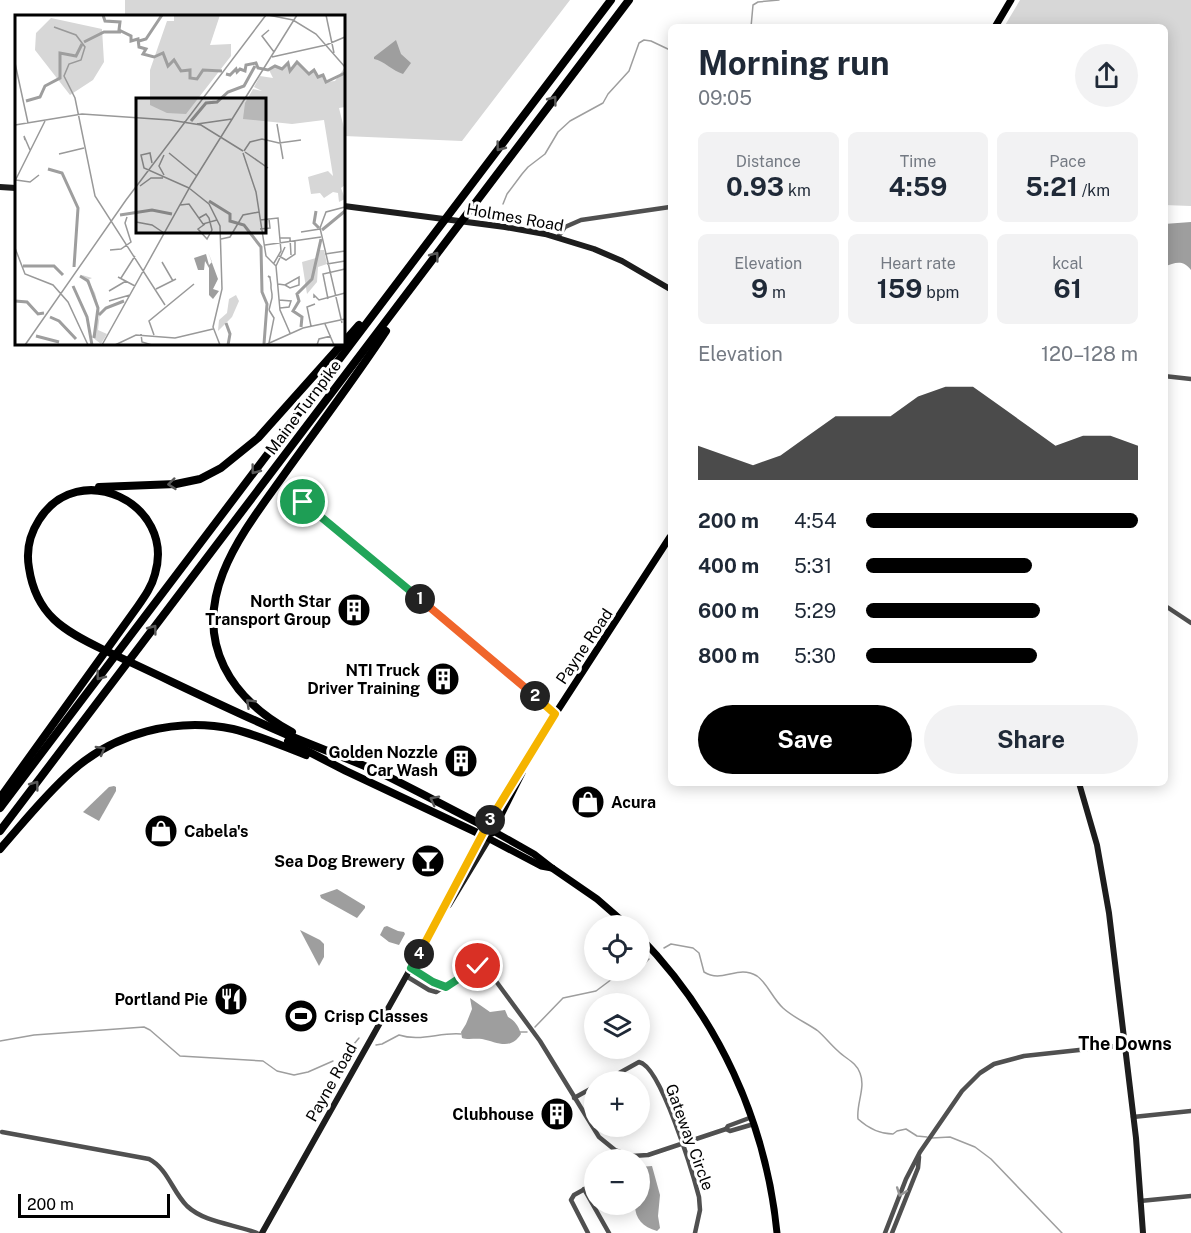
<!DOCTYPE html>
<html lang="en">
<head>
<meta charset="utf-8">
<style>
  :root { --surface:#fff; --page:#f2f2f3; --text:#1f2937; --muted:#747a83; --accent:#000 }
  body { margin:0; font-family:"Public Sans",sans-serif; background:var(--page); color:var(--text); height:100vh; display:flex; flex-direction:column; font-size:22px; white-space:nowrap }
  * { box-sizing:border-box; margin:0 }
  p { font-size:20px; color:var(--muted) }
  .icon { flex:none; width:33px; height:33px; fill:none; stroke:currentColor; stroke-width:2; stroke-linecap:round; stroke-linejoin:round }
  .map { position:relative; flex:1; overflow:hidden }
  .side { position:absolute; left:668px; top:24px; width:500px; height:762px; display:flex; flex-direction:column; background:var(--surface); border-radius:9px; box-shadow:0 3px 15px #0003 }
  .side>* { flex:none }
  .controls { position:absolute; left:584px; top:915px; display:grid; gap:12px }
  .controls a { display:grid; place-items:center; width:66px; height:66px; border-radius:50%; background:var(--surface); box-shadow:0 3px 15px #0003; font-size:30px }
  .scale { position:absolute; left:18px; bottom:15px; width:152px; box-sizing:border-box; padding-left:6px; border:3px solid #000; border-top:0; font-size:16px; line-height:21px; white-space:nowrap; color:#000; -webkit-text-stroke:4px #fff; paint-order:stroke }
  .pin { position:absolute; display:grid; place-items:center; width:51px; height:51px; color:#fff; margin:-26px; border:3px solid #fff; border-radius:50%; box-shadow:0 2px 6px #0007 }
  .km { position:absolute; width:30px; height:30px; margin:-15px; border-radius:50%; background:#222; color:#fff; font-size:16px; line-height:30px; text-align:center }
  .round { display:grid; place-items:center; flex:none; width:63px; height:63px; border-radius:32px; background:var(--page) }
  .overview { display:flex; align-items:center; justify-content:space-between; height:102px; padding:0 30px }
  h1 { font-size:33px; font-weight:700; line-height:45px }
  .stats { display:grid; grid-template-columns:repeat(3,1fr); gap:9px; height:102px; padding:6px 30px }
  .stats div { display:grid; align-content:center; border-radius:9px; background:var(--page); text-align:center }
  .stats b { font-size:26px; font-weight:700 }
  .stats small { font-size:16px; font-weight:400 }
  .stats p { font-size:16px }
  .chart { height:168px; padding:12px 30px }
  .chart p { display:flex; justify-content:space-between }
  .chart svg { width:100%; height:108px; margin-top:6px; fill:var(--accent); opacity:.7 }
  .button { display:flex; gap:12px; margin-top:auto; padding:12px 30px }
  .button a { flex:1; height:69px; border-radius:36px; background:var(--accent); color:#fff; font-size:24px; font-weight:700; line-height:69px; text-align:center }
  .button a+a { background:var(--page); color:var(--text) }
  ul { padding:0 30px; list-style:none; font-size:20px }
  li { display:grid; grid-template-columns:96px 72px 1fr; align-items:center; height:45px }
  li i { height:15px; border-radius:8px; background:var(--accent) }
  .map>svg:first-child { display:block }
</style>
</head>
<body>
<div class="map">
<svg width="1191" height="1233" viewBox="0 0 1191 1233">
  <rect width="100%" height="100%" fill="#fff"/>
  <g fill="#d7d7d7">
    <path d="M 125,0 L 570,0 L 462,141 L 344,136 L 344,16 L 125,16 Z"/>
    <path d="M 1020,0 L 1191,0 L 1191,206 L 1164,205 L 1164,27 L 1004,27 Z"/>
  </g>
  <g fill="#9e9e9e">
    <path d="M 396,40 L 401,54 L 411,63 L 403,74 C 393,71 384,61 374,59 L 374,57 Z"/>
    <path d="M 1191,222 L 1191,270 C 1182,259 1175,263 1164,267 L 1164,224 Z"/>
    <path d="M 114,786 L 116,787 L 116,791 L 99,821 L 83,812 L 109,787 Z"/>
    <path d="M 337,889 L 365,906 L 365,908 L 357,918 L 321,898 L 320,895 Z"/>
    <path d="M 387,926 L 398,931 L 404,932 L 405,934 L 399,945 L 389,942 L 380,935 L 384,927 Z"/>
    <path d="M 300,930 L 320,940 L 324,944 L 324,957 L 319,966 Z"/>
    <path d="M 470,998 L 490,1012 L 505,1010 L 508,1017 C 515,1021 518,1025 521,1034 C 510,1051 497,1042 482,1039 C 475,1038 468,1040 462,1038 L 461,1032 L 466,1024 L 472,1009 Z"/>
    <path d="M 652,1166 L 660,1195 L 658,1216 L 660,1228 L 657,1231 C 643,1227 635,1219 635,1205 L 639,1204 L 639,1167 Z"/>
  </g>
  <g fill="none" stroke-linecap="round" stroke-linejoin="round">
    <g stroke="#9e9e9e" stroke-width="1.5">
      <path d="M 751,27 L 753,5 L 758,2 L 779,0"/>
      <path d="M 503,204 L 507,194 L 522,174 L 528,167 L 545,154 L 558,132 L 570,121 L 603,103 L 608,94 L 629,71 L 639,43 L 644,40 L 651,41 L 670,50"/>
      <path d="M 664,948 L 671,944 L 693,948 L 699,953 L 704,972 C 723,984 737,964 757,976 C 767,983 773,999 783,1008 C 794,1018 807,1023 818,1031 C 825,1037 831,1045 838,1051 C 846,1059 856,1062 860,1073 C 866,1088 856,1104 858,1119 C 868,1128 879,1134 893,1134 L 897,1131 L 906,1129 L 917,1136 L 927,1137"/>
      <path d="M 639,969 L 649,959"/>
      <path d="M 535,1027 L 563,998 L 596,991 L 616,976 L 630,970"/>
      <path d="M 520,1032 L 527,1032"/>
      <path d="M 0,1041 L 34,1035 L 144,1027 L 150,1030 L 180,1056 L 263,1061 L 277,1071 L 294,1075 L 308,1072 L 333,1061"/>
      <path d="M 376,1045 L 382,1044 L 399,1035 C 420,1042 440,1032 461,1034"/>
      <path d="M 349,1050 L 359,1038"/>
      <path d="M 932,1138 L 950,1137 L 975,1147 L 991,1159 L 1062,1233"/>
    </g>
    <g stroke="#505050" stroke-width="4.5">
      <path d="M 558,237 L 565,227 L 581,220 L 670,207"/>
      <path d="M 1164,376 L 1191,379"/>
      <path d="M 303,502 L 555,714"/>
      <path d="M 1164,605 L 1191,623"/>
      <path d="M 411,968 L 433,982 L 445,987"/>
      <path d="M 406,976 L 429,990 L 436,992 L 476,966 L 482,966 L 487,969 L 540,1041 L 599,1137 L 615,1150 L 632,1156 L 648,1155 L 726,1129 L 728,1126 L 752,1117"/>
      <path d="M 603,1082 L 639,1062 C 661,1066 693,1174 699,1197 L 700,1210 L 695,1233"/>
      <path d="M 574,1098 L 594,1087"/>
      <path d="M 1133,1117 L 1191,1111"/>
      <path d="M 726,1129 L 730,1131 L 754,1124"/>
      <path d="M 2,1132 L 149,1159 C 168,1169 172,1191 187,1206 C 205,1223 235,1224 257,1233"/>
      <path d="M 584,1189 L 609,1233"/>
      <path d="M 1140,1201 L 1191,1196"/>
      <path d="M 588,1233 L 571,1200 L 574,1195 L 594,1184"/>
      <path d="M 885,1233 L 906,1179 L 920,1152 L 962,1091 L 980,1073 L 994,1064 L 1024,1056 L 1125,1045"/>
      <path d="M 892,1233 L 918,1168 L 919,1157"/>
    </g>
    <g stroke="#1d1d1d" stroke-width="6">
      <path d="M 0,187 L 16,188"/>
      <path d="M 344,206 L 505,227 L 545,234 L 594,249 L 622,261 L 670,289"/>
      <path d="M 1079,783 L 1097,845 L 1109,913 L 1136,1138 L 1143,1233"/>
      <path d="M 449,905 L 489,839"/>
      <path d="M 262,1233 L 422,948 L 482,835"/>
    </g>
    <g stroke="#000" stroke-width="7">
      <path d="M 995,27 L 1011,0"/>
      <path d="M 486,827 L 534,854 L 552,868 L 597,899 L 628,926"/>
      <path d="M 492,833 L 522,773"/>
      <path d="M 552,868 L 541,866 L 482,835 L 502,798 L 522,771 L 552,719 L 670,537"/>
      <path d="M 639,936 C 718,1017 766,1121 777,1233"/>
    </g>
    <g stroke="#000" stroke-width="8">
      <path d="M 344,342 L 359,325"/>
      <path d="M 99,487 L 176,484 L 200,479 L 221,468 L 258,438 L 342,344"/>
      <path d="M 292,732 C 231,699 195,644 223,573 C 238,535 265,502 288,469 C 321,423 355,378 386,331"/>
      <path d="M 288,741 L 346,771 L 482,835"/>
      <path d="M 0,798 L 138,606 C 145,596 152,586 155,574 C 176,503 78,457 39,520 C 30,534 26,551 29,568 C 36,615 64,631 104,650 C 163,677 221,706 281,732 C 315,747 351,759 385,775 C 419,792 453,810 486,827"/>
      <path d="M 0,808 L 611,0"/>
      <path d="M 0,831 L 629,0"/>
      <path d="M 0,849 C 23,823 45,795 71,772 C 114,733 176,717 233,729 C 258,735 282,746 306,755"/>
    </g>
  </g>
  <defs><path id="oneway-chevron" d="M-2-3.5L2.5 0L-2 3.5" fill="none" stroke-width="1.6" stroke-linecap="round" stroke-linejoin="round" transform="scale(1.5)"/></defs>
  <g stroke="#595959">
    <use href="#oneway-chevron" transform="translate(553 100) rotate(-53)"/>
    <use href="#oneway-chevron" transform="translate(500 147) rotate(127)"/>
    <use href="#oneway-chevron" transform="translate(435 256) rotate(-53)"/>
    <use href="#oneway-chevron" transform="translate(255 470) rotate(127)"/>
    <use href="#oneway-chevron" transform="translate(172 484) rotate(174)"/>
    <use href="#oneway-chevron" transform="translate(153 629) rotate(-53)"/>
    <use href="#oneway-chevron" transform="translate(100 676) rotate(127)"/>
    <use href="#oneway-chevron" transform="translate(250 703) rotate(-136)"/>
    <use href="#oneway-chevron" transform="translate(101 750) rotate(-30)"/>
    <use href="#oneway-chevron" transform="translate(35 785) rotate(-53)"/>
    <use href="#oneway-chevron" transform="translate(434 800) rotate(-153)"/>
  </g>
  <use stroke="#969696" href="#oneway-chevron" transform="translate(901 1192) rotate(110)"/>
  <g fill="none" stroke-linecap="round" stroke-linejoin="round">
    <g stroke="#fff" stroke-width="12">
      <path id="split-1" d="M 303,502 L 420,599"/>
    </g>
    <g stroke="#fff" stroke-width="12">
      <path id="split-2" d="M 420,599 L 535,696"/>
    </g>
    <g stroke="#fff" stroke-width="12">
      <path id="split-3" d="M 490,820 L 555,714 L 535,696"/>
    </g>
    <g stroke="#fff" stroke-width="12">
      <path id="split-4" d="M 419,954 L 490,820"/>
    </g>
    <g stroke="#fff" stroke-width="12">
      <path id="split-5" d="M 419,954 L 411,968 L 433,982 L 446,987 L 478,966"/>
    </g>
    <use href="#split-1" stroke="#22a559" stroke-width="8"/>
    <use href="#split-2" stroke="#f0652b" stroke-width="8"/>
    <use href="#split-3" stroke="#f5b400" stroke-width="8"/>
    <use href="#split-4" stroke="#f5b400" stroke-width="8"/>
    <use href="#split-5" stroke="#22a559" stroke-width="8"/>
  </g>
  <defs>
    <g id="building-disc" transform="scale(1.725)"><circle r="9.5" fill="#000" stroke="#fff"/><path d="M-4-6H4V6H1V3H-1V6H-4ZM-2.5-4.3h1.7v1.8h-1.7ZM.8-4.3h1.7v1.8H.8ZM-2.5-1h1.7V.8h-1.7ZM.8-1h1.7V.8H.8Z" fill="#fff"/></g>
    <g id="shop-disc" transform="scale(1.725)"><circle r="9.5" fill="#000" stroke="#fff"/><path d="M-5-2.5h2.3a2.7 3.5 0 0 1 5.4 0H5L5.5 6h-11ZM-1.5-2.5h3a1.5 2.3 0 0 0-3 0Z" fill="#fff"/></g>
    <g id="bar-disc" transform="scale(1.725)"><circle r="9.5" fill="#000" stroke="#fff"/><path d="M-6-5H6L.8 .8V4.5H3.5V6h-7V4.5H-.8V.8Z" fill="#fff"/></g>
    <g id="restaurant-disc" transform="scale(1.725)"><circle r="9.5" fill="#000" stroke="#fff"/><path d="M-5-6h1v4h1v-4h1v4h1v-4h1v5L-1.5 .5V6h-2V.5L-5-1ZM5-6V6H3V1.5H1.5Q1.5-4 5-6Z" fill="#fff"/></g>
    <g id="stadium-disc" transform="scale(1.725)"><circle r="9.5" fill="#000" stroke="#fff"/><path d="M0-5a6.5 5 0 1 0 0 10a6.5 5 0 1 0 0-10ZM-3.5-1.8h7v3.6h-7Z" fill="#fff"/></g>
  </defs>
  <g fill-rule="evenodd">
    <use href="#building-disc" x="354" y="610"/>
    <use href="#building-disc" x="443" y="679"/>
    <use href="#building-disc" x="461" y="761"/>
    <use href="#shop-disc" x="588" y="802"/>
    <use href="#shop-disc" x="161" y="831"/>
    <use href="#bar-disc" x="428" y="861"/>
    <use href="#restaurant-disc" x="231" y="999"/>
    <use href="#stadium-disc" x="301" y="1016"/>
    <use href="#building-disc" x="557" y="1114"/>
  </g>
  <g text-anchor="middle" stroke-width="6" stroke-linejoin="round" paint-order="stroke">
    <g font-size="16" fill="#000" stroke="#fff">
      <text transform="translate(515 217) rotate(10)" y="6">Holmes Road</text>
      <text transform="translate(303 407) rotate(-53)" y="6">Maine Turnpike</text>
      <text transform="translate(584 646) rotate(-56)" y="6">Payne Road</text>
      <text transform="translate(331 1082) rotate(-61)" y="6">Payne Road</text>
      <text transform="translate(690 1137) rotate(70)" y="6">Gateway Circle</text>
    </g>
    <g font-size="16" font-weight="bold" fill="#000" stroke="#fff" text-anchor="end">
      <text x="331" y="607">North Star<tspan x="331" dy="18">Transport Group</tspan></text>
      <text x="420" y="676">NTI Truck<tspan x="420" dy="18">Driver Training</tspan></text>
      <text x="438" y="758">Golden Nozzle<tspan x="438" dy="18">Car Wash</tspan></text>
      <text x="611" y="808" text-anchor="start">Acura</text>
      <text x="184" y="837" text-anchor="start">Cabela's</text>
      <text x="405" y="867">Sea Dog Brewery</text>
      <text x="208" y="1005">Portland Pie</text>
      <text x="324" y="1022" text-anchor="start">Crisp Classes</text>
      <text x="534" y="1120">Clubhouse</text>
    </g>
    <g font-size="18" font-weight="bold" fill="#000" stroke="#fff">
      <text x="1125" y="1050">The Downs</text>
    </g>
  </g>
  <g transform="translate(15 15)">
    <rect width="330" height="330" fill="#fff"/>
    <path d="M 159,0 L 205,0 L 195,30 L 216,29 L 216,41 L 171,99 L 152,98 L 135,90 L 135,55 L 152,6 L 159,6 ZM 36,3 L 87,14 L 89,47 L 78,65 L 55,80 L 20,35 L 21,18 ZM 282,47 L 294,59 L 299,55 L 303,62 L 308,60 L 311,67 L 320,66 L 330,52 L 330,92 L 324,93 L 330,117 L 330,170 L 326,173 L 330,184 L 324,187 L 323,178 L 318,177 L 309,183 L 305,178 L 296,179 L 293,162 L 313,156 L 318,161 L 309,105 L 277,109 L 228,104 L 230,88 L 238,74 L 247,76 L 239,72 L 245,61 L 258,63 L 254,55 L 260,51 L 267,54 L 272,48 L 275,56 ZM 304,235 L 309,235 L 312,249 L 303,252 L 302,267 L 292,279 L 287,247 L 301,243 ZM 67,260 L 77,263 L 73,265 L 80,278 L 85,298 L 83,315 L 92,319 L 86,329 L 77,322 L 84,302 L 78,278 ZM 221,280 L 224,286 L 217,302 L 203,316 L 204,305 L 212,298 L 214,284 Z" fill="#d7d7d7"/>
    <path d="M 193,237 L 203,264 L 198,274 L 204,276 L 198,284 L 194,280 L 194,253 L 190,246 L 189,255 L 183,255 L 179,243 L 191,239 L 194,250 L 197,247 Z" fill="#9e9e9e"/>
    <path fill="none" stroke="#9e9e9e" stroke-width="3" d="M 88,0 L 90,6 L 105,7 L 104,15 L 116,21 L 116,26 L 123,24 L 124,32 L 131,34 L 128,39 L 139,42 L 148,38 L 153,51 L 159,45 L 166,56 L 175,55 L 175,63 L 182,64 L 188,55 L 207,56M 124,26 L 131,24 L 147,0M 69,27 L 89,17 L 106,17M 211,59 L 215,60 L 221,54 L 222,57 L 225,54 L 230,56 L 231,50 L 241,48 L 243,53 L 253,55 L 260,51 L 267,54 L 273,48 L 275,56 L 282,47 L 294,59 L 299,55 L 303,62 L 308,60 L 311,67 L 330,58M 11,86 L 25,82 L 30,71 L 45,63 L 45,38 L 61,41 L 67,29M 176,106 L 191,88 L 202,87 L 213,77 L 229,71 L 240,51M 33,154 L 47,158 L 63,193 L 59,252M 194,186 L 215,199 L 215,206 L 229,210 L 246,232 L 247,277 L 252,289 L 249,329M 301,196 L 299,208 L 304,213M 105,200 L 137,195 L 157,199M 307,215 L 330,196M 8,251 L 39,251 L 48,260M 65,261 L 73,266 L 83,293 L 79,323M 58,271 L 72,302 L 77,330M 0,286 L 12,287 L 23,299 L 29,298M 84,300 L 91,293 L 109,286M 35,302 L 44,306 L 61,324M 211,308 L 215,319 L 213,330M 286,312 L 287,302 L 278,296 L 284,286 L 282,279 L 297,264 L 306,224M 21,321 L 44,327"/>
    <path fill="none" stroke="#999" stroke-width="1.5" d="M 253,0 L 278,5 L 301,19 L 330,52M 311,0 L 319,38M 39,12 L 61,20 L 70,32 L 66,45 L 54,49 L 49,61 L 60,83 L 80,181 L 150,290M 254,15 L 247,21 L 259,37M 311,30 L 330,22M 257,42 L 311,30M 0,48 L 13,108M 182,109 L 217,104M 262,109 L 268,144M 0,110 L 67,99 L 155,105 L 186,110 L 228,136M 10,125 L 9,121 L 15,135M 229,136 L 235,127 L 247,124 L 264,128 L 286,125M 230,137 L 253,153M 154,138 L 182,161M 228,138 L 241,177 L 251,241 L 261,251 L 265,295 L 275,318M 44,139 L 69,133M 137,148 L 135,138 L 126,140 L 129,153 L 174,173M 149,160 L 144,151 L 149,140M 1,165 L 15,167 L 24,160M 0,166 L 30,106M 125,171 L 136,163 L 148,163M 174,173 L 194,189 L 205,211 L 207,274 L 198,312 L 205,330M 165,190 L 174,189 L 188,209 L 202,205M 184,203 L 191,199 L 194,203 L 197,215 L 192,224 L 183,214 L 190,209M 245,205 L 263,203 L 266,236 L 259,248M 121,207 L 137,210 L 149,218M 245,214 L 255,213 L 254,204M 286,217 L 305,214M 265,223 L 275,223 L 276,240M 206,224 L 215,222 L 228,200 L 244,197M 250,230 L 306,222M 0,233 L 10,259 L 38,270 L 53,287 L 73,330M 95,235 L 106,234 L 116,227 L 110,208 L 112,202M 310,239 L 330,236M 264,241 L 271,245 L 280,239 L 280,226M 147,247 L 158,266M 312,249 L 330,246M 261,251 L 270,232M 103,262 L 120,271M 106,263 L 120,241M 263,269 L 270,270 L 284,262 L 284,270 L 275,273 L 270,270M 141,274 L 161,264M 94,276 L 111,266M 299,283 L 299,280 L 304,285 L 330,278M 313,284 L 308,259 L 330,254M 264,285 L 276,286 L 274,292 L 265,293M 94,286 L 115,280M 254,295 L 257,283 L 257,279 L 256,273 L 256,269 L 255,263 L 255,262 L 253,261 L 255,263M 327,308 L 305,213 L 311,197 L 330,192M 310,309 L 319,330M 296,311 L 292,292 L 300,289M 126,319 L 127,327 L 137,330M 139,320 L 134,306 L 179,269M 254,328 L 259,303 L 254,295M 10,330 L 111,185 L 251,0M 87,330 L 176,170 L 282,0M 100,330 L 121,320 L 160,323 L 198,314M 250,330 L 288,313 L 330,304M 302,330 L 304,324 L 316,321"/>
    <path fill="#000" fill-opacity="0.15" stroke="#000" stroke-width="3" d="M 121,83 L 251,83 L 251,218 L 121,218 Z"/>
    <rect width="330" height="330" fill="none" stroke="#000" stroke-width="3"/>
  </g>
</svg>
<div class="controls">
<a><svg class="icon" aria-label="locate" viewBox="0 0 24 24"><circle cx="12" cy="12" r="6"/><path d="M12 2v4M12 18v4M2 12h4M18 12h4"/></svg></a>
<a><svg class="icon" aria-label="layers" viewBox="0 0 24 24"><path d="M12 4l9 5-9 5-9-5zM3 14l9 5 9-5"/></svg></a>
<a>+</a>
<a>−</a>
</div>
<div class="scale">200 m</div>
<div class="pin" style="left:303px;top:502px;background:#1e9e55"><svg class="icon" aria-label="arrive" viewBox="0 0 24 24"><path d="M6 21V4h12l-3 4 3 4H6"/></svg></div>
<div class="pin" style="left:478px;top:966px;background:#d93025"><svg class="icon" aria-label="check" viewBox="0 0 24 24"><path d="M5 12l5 5 9-10"/></svg></div>
<b class="km" style="left:420px;top:599px">1</b>
<b class="km" style="left:535px;top:696px">2</b>
<b class="km" style="left:490px;top:820px">3</b>
<b class="km" style="left:419px;top:954px">4</b>
<section class="side">
<div class="overview"><div><h1>Morning run</h1><p>09:05</p></div><a class="round"><svg class="icon" aria-label="share" viewBox="0 0 24 24"><path d="M12 15V3M7 8l5-5 5 5M5 13v7h14v-7"/></svg></a></div>
<div class="stats">
<div><p>Distance</p><b>0.93<small> km</small></b></div>
<div><p>Time</p><b>4:59</b></div>
<div><p>Pace</p><b>5:21<small> /km</small></b></div>
</div>
<div class="stats">
<div><p>Elevation</p><b>9<small> m</small></b></div>
<div><p>Heart rate</p><b>159<small> bpm</small></b></div>
<div><p>kcal</p><b>61</b></div>
</div>
<div class="chart"><p><span>Elevation</span>120–128 m</p>
<svg viewBox="0 0 160 44" preserveAspectRatio="none"><path d="M0 44V30L10 34L20 38L30 34L40 26L50 18L60 18L70 18L80 10L90 6L100 6L110 14L120 22L130 30L140 26L150 26L160 30V44z"/></svg>
</div>
<ul>
<li><b>200 m</b>4:54<i style="width:100%"></i></li>
<li><b>400 m</b>5:31<i style="width:61%"></i></li>
<li><b>600 m</b>5:29<i style="width:64%"></i></li>
<li><b>800 m</b>5:30<i style="width:63%"></i></li>
</ul>
<div class="button"><a>Save</a><a>Share</a></div>
</section>
</div>
</body>
</html>
